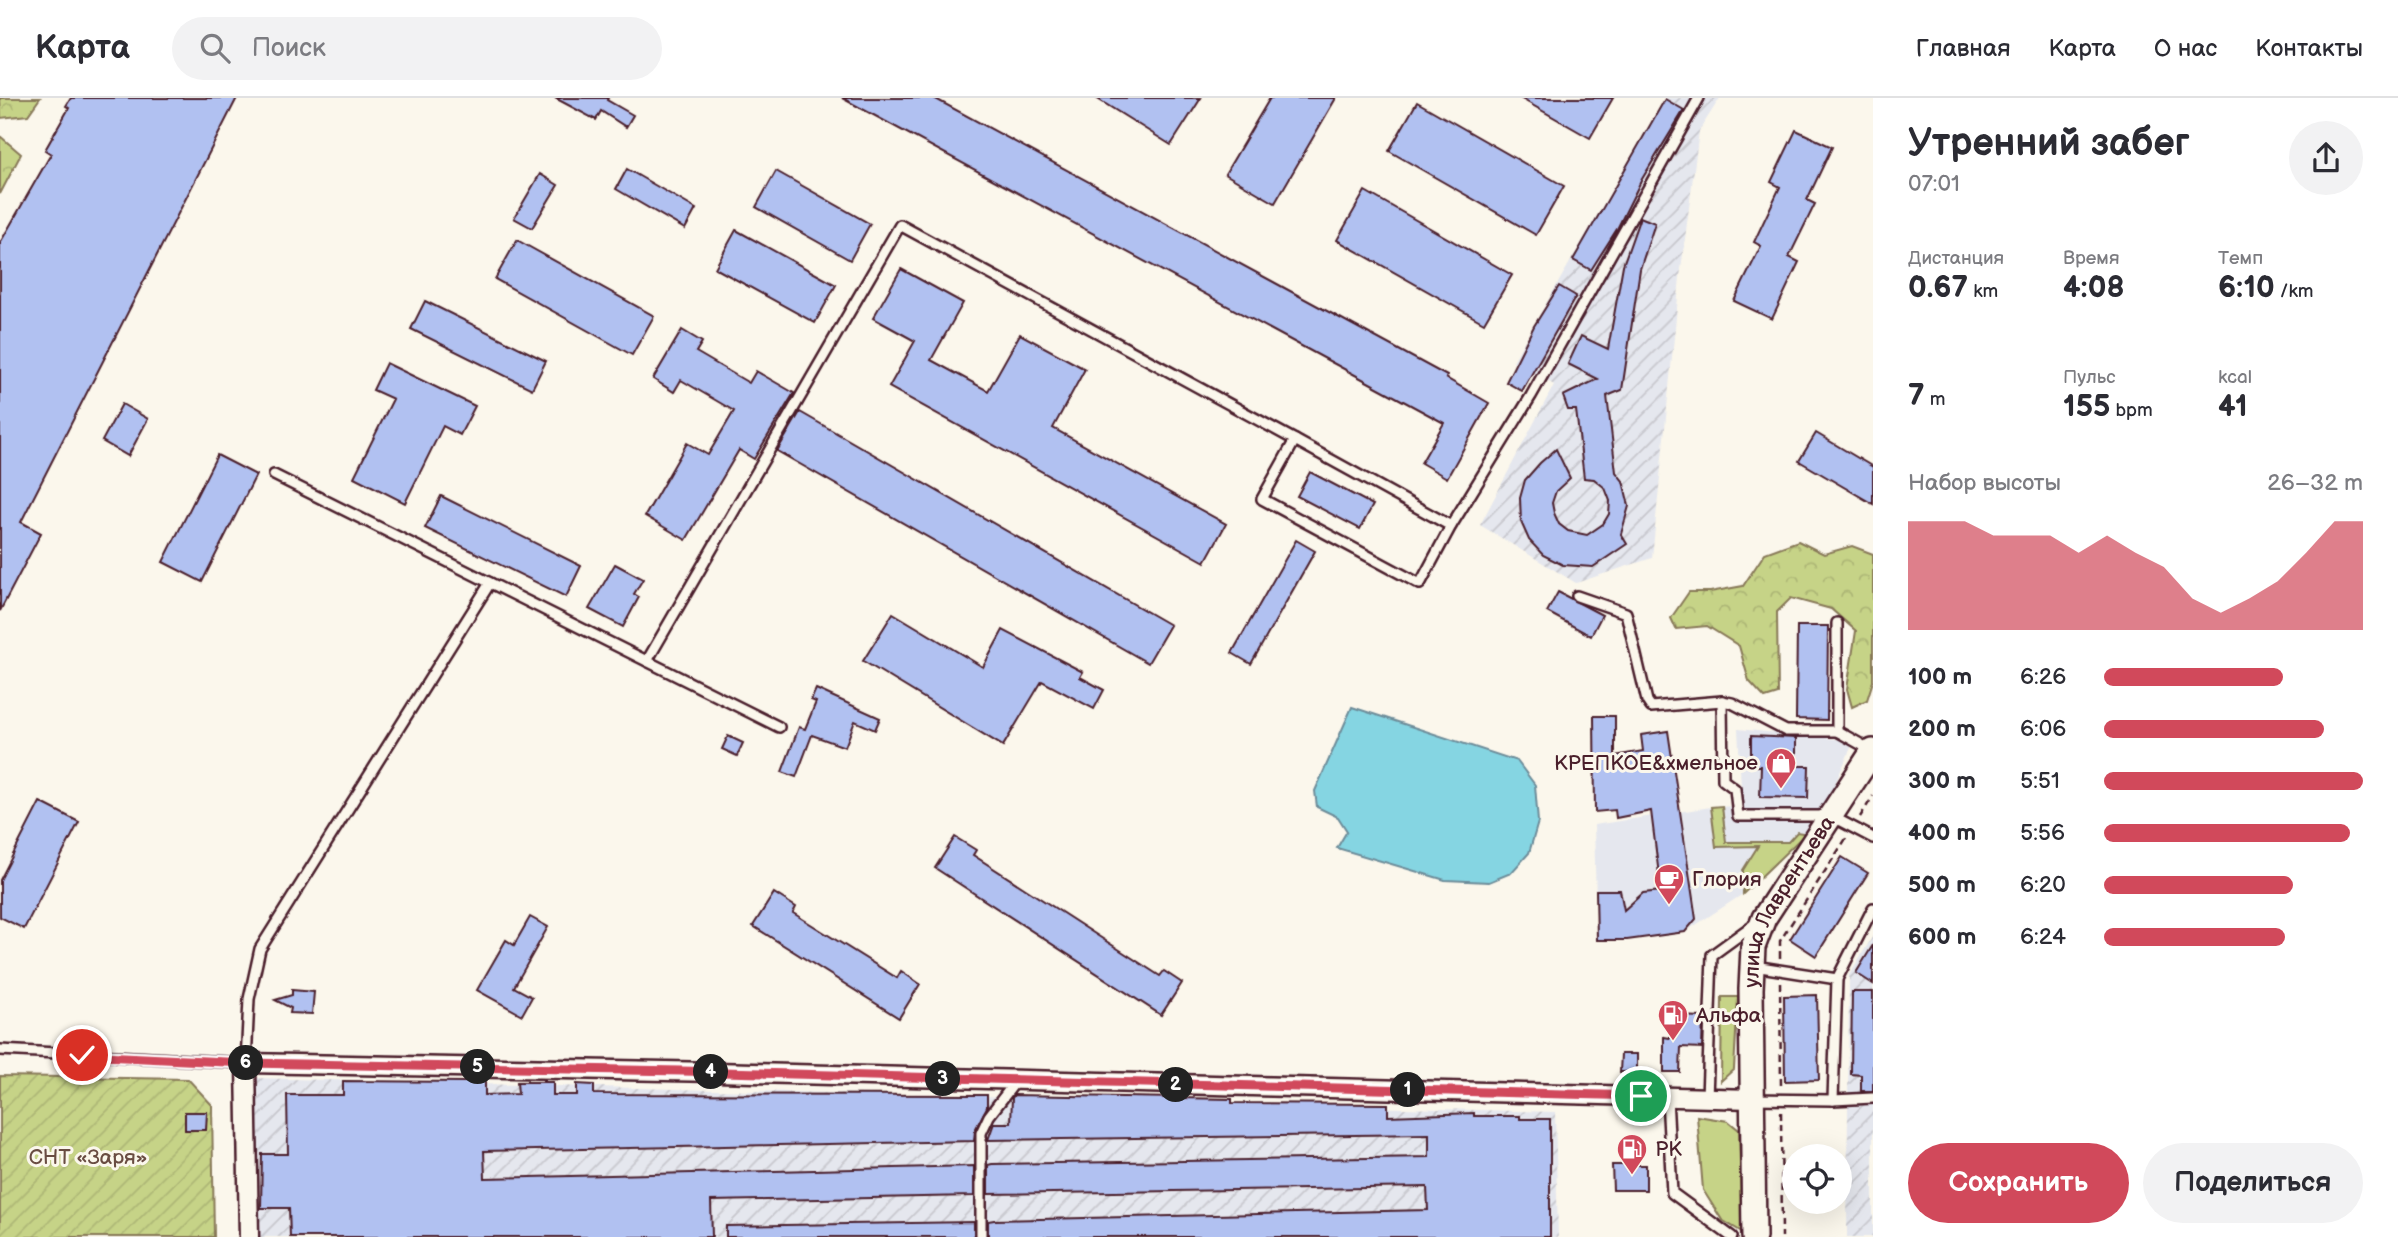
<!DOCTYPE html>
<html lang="ru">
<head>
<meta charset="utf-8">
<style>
  :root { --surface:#fff; --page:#f2f2f3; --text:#2b2b33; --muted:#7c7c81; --line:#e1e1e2; --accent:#d1495b }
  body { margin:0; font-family:"Balsamiq Sans",sans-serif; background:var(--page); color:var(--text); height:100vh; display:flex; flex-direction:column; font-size:26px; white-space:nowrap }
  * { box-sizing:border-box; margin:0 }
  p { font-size:23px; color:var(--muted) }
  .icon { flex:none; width:38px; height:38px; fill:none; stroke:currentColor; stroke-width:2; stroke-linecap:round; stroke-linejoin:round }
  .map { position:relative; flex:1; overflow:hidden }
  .sheet { display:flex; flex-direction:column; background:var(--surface); width:525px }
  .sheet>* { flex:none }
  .controls { position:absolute; left:1782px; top:1046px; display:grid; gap:14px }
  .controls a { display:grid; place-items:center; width:70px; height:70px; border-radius:50%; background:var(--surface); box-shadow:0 7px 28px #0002; font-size:35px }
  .pin { position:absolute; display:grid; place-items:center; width:60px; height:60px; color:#fff; margin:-30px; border:4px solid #fff; border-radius:50%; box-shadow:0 2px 7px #0007 }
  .km { position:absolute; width:35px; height:35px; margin:-18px; border-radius:50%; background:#222; color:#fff; font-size:19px; line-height:35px; text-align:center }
  .round { display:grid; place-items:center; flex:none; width:74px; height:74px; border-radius:37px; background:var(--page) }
  .overview { display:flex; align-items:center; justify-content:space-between; height:119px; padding:0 35px }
  h1 { font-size:38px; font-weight:700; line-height:52px }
  .metrics { display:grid; grid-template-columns:repeat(3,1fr); gap:10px; height:119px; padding:7px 35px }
  .metrics div { display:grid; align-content:center }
  .metrics b { font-size:30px; font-weight:700 }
  .metrics small { font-size:19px; font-weight:400 }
  .metrics p { font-size:19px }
  .chart { height:196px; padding:14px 35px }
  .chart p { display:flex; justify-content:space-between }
  .chart svg { width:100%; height:126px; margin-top:7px; fill:var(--accent); opacity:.7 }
  .cta { display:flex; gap:14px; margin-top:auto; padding:14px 35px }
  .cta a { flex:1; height:80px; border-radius:42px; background:var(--accent); color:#fff; font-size:28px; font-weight:700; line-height:80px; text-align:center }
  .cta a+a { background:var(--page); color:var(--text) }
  ul { padding:0 35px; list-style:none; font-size:23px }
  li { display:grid; grid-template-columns:112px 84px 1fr; align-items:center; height:52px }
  li i { height:18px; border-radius:9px; background:var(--accent) }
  header { display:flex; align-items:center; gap:42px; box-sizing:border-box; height:98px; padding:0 35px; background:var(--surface); border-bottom:2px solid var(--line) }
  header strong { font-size:33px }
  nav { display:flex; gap:38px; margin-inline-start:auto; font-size:24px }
  .search { width:490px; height:63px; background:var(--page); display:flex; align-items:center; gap:18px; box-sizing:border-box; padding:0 24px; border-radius:38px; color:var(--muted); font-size:26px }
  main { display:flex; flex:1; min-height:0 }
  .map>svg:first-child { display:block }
</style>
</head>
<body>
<header>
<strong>Карта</strong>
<div class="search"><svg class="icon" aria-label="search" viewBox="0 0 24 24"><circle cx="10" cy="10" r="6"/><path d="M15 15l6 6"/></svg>Поиск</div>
<nav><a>Главная</a><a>Карта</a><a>О нас</a><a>Контакты</a></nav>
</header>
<main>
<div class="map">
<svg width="1873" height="1139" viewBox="0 0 1873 1139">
  <defs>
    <pattern id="industrial-furrows" width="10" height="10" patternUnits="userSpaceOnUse" patternTransform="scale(1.75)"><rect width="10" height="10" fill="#e5e7ee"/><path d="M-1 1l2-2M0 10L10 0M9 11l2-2" fill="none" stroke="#c6c6cc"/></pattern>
    <pattern id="forest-crowns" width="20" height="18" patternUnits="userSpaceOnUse" patternTransform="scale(1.75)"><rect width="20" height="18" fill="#c6d387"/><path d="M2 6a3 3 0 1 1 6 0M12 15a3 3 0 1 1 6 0" fill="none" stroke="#acb575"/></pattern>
    <pattern id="garden-furrows" width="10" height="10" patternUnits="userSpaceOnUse" patternTransform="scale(1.75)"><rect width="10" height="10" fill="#c6d387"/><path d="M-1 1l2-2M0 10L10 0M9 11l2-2" fill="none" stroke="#acb575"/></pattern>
  </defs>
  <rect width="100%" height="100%" fill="#fbf7ec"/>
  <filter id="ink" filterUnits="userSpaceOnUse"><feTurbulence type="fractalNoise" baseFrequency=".0143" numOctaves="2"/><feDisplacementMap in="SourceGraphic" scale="14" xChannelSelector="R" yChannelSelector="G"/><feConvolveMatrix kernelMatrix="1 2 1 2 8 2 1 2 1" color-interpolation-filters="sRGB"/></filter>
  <g filter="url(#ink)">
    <path fill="#e5e7ee" d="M 1738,631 L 1854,643 L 1827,704 L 1803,738 L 1743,796 L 1685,834 L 1627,842 L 1597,842 L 1594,727 L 1711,709 L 1742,708 Z"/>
    <g fill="url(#industrial-furrows)">
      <path d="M 1665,0 L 1720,0 L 1699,33 L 1680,179 L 1652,460 L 1576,485 L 1480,427 L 1554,287 L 1513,263 Z"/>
      <path d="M 1873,838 L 1873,1139 L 1847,1139 L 1849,877 Z"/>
      <path d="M 253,980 L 1555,1014 L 1558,1139 L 256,1139 Z"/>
    </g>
    <g fill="#c6d387" stroke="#887959" stroke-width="2">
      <path d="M 1722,708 L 1726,744 L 1788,744 L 1797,734 L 1803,735 L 1803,738 L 1743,796 L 1743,772 L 1758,748 L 1716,749 L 1711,709 Z"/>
      <path d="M 1722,899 L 1738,899 L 1734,971 L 1721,983 Z"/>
      <path d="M 1697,1018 L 1728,1023 L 1739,1032 L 1742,1134 L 1722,1122 L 1703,1092 Z"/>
    </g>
    <g fill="url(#forest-crowns)" stroke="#887959" stroke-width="2">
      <path d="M 0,0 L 40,0 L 28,17 L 1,20 Z"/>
      <path d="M 0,38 L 21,56 L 0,96 Z"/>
      <path d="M 1798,443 L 1824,456 L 1852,448 L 1873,456 L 1873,583 L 1867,602 L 1852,609 L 1847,591 L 1856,533 L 1831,511 L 1791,500 L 1777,514 L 1778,596 L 1765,600 L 1749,583 L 1739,548 L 1707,528 L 1676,531 L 1671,520 L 1689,494 L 1710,494 L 1743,488 L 1765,455 Z"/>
    </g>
    <path fill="url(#garden-furrows)" stroke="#887959" stroke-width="2" d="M 0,978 L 188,981 L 212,1007 L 214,1139 L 0,1139 Z"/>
    <path fill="#85d5e2" stroke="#6d8c99" stroke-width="2" d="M 1352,609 L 1517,663 L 1535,687 L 1538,724 L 1529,755 L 1511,775 L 1489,784 L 1445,782 L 1337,750 L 1347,733 L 1338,719 L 1317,709 L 1315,693 Z"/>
    <g fill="#b1c1f1" stroke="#4a1f2b" stroke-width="2">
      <path d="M 71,0 L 237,0 L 21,424 L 41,435 L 0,513 L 0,145 L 51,56 L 45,52 L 69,10 L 66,8 Z"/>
      <path d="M 555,0 L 608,0 L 607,2 L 633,17 L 626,29 L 601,13 L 596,22 Z"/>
      <path d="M 842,0 L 934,0 L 1447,278 L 1446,280 L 1489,305 L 1447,380 L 1421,365 L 1444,325 Z"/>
      <path d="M 1096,0 L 1201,0 L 1171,47 Z"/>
      <path d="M 1270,0 L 1336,0 L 1275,105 L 1225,76 Z"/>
      <path d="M 1520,0 L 1613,0 L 1590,40 Z"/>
      <path d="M 1665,1 L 1684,12 L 1642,81 L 1617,131 L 1591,172 L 1573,162 Z"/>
      <path d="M 1417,4 L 1564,88 L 1536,137 L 1389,53 Z"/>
      <path d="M 1796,32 L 1832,49 L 1807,102 L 1815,106 L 1789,159 L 1799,164 L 1772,221 L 1734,203 L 1761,148 L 1754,144 L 1780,89 L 1771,84 Z"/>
      <path d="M 627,71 L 696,111 L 685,131 L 616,91 Z"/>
      <path d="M 776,73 L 870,126 L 850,162 L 756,109 Z"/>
      <path d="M 540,76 L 558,87 L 532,130 L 514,120 Z"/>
      <path d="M 1365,93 L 1512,177 L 1484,225 L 1337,142 Z"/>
      <path d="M 1640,119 L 1655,125 L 1640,171 L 1622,292 L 1607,298 L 1616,374 L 1623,383 L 1629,408 L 1621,436 L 1627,446 L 1593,469 L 1563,467 L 1543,457 L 1529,442 L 1521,424 L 1520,400 L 1525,382 L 1540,365 L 1556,351 L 1570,380 L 1556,393 L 1552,405 L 1554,415 L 1559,426 L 1568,433 L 1587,437 L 1603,426 L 1609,416 L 1610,403 L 1605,390 L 1594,381 L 1584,380 L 1576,312 L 1568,312 L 1563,298 L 1598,281 L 1568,266 L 1581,238 L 1608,251 L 1623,167 Z"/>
      <path d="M 736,132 L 836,187 L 815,225 L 715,170 Z"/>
      <path d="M 517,142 L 654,218 L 632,257 L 495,181 Z"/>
      <path d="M 901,171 L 963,205 L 931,262 L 988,293 L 1020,236 L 1085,271 L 1053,330 L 1226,426 L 1205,464 L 889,289 L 915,243 L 873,220 Z"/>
      <path d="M 1559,188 L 1576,198 L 1522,293 L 1506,284 L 1534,228 Z"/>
      <path d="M 425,203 L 546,263 L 532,291 L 411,231 Z"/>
      <path d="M 682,232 L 702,244 L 696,254 L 749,285 L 756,273 L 794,295 L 754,361 L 739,352 L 686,442 L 645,418 L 687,345 L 708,357 L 734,313 L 681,282 L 674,294 L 653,281 Z"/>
      <path d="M 386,265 L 475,308 L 460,337 L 443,328 L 405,405 L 354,379 L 393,301 L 373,292 Z"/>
      <path d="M 122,306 L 148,321 L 128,358 L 102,343 Z"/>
      <path d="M 800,314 L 1170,527 L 1148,565 L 777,353 Z"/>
      <path d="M 1816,335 L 1873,369 L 1873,406 L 1799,363 Z"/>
      <path d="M 217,357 L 256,377 L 202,484 L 163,464 Z"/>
      <path d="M 1310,374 L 1373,407 L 1360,431 L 1297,398 Z"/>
      <path d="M 441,398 L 581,468 L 566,499 L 425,430 Z"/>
      <path d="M 1296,442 L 1315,453 L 1251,566 L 1232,555 Z"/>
      <path d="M 615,466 L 643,481 L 634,496 L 639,499 L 623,529 L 589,511 Z"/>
      <path d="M 1558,494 L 1602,517 L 1591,538 L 1547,514 Z"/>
      <path d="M 893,515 L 983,569 L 1003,532 L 1083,574 L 1080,579 L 1104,592 L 1094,611 L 1042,583 L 1003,648 L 863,563 Z"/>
      <path d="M 1797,528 L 1828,528 L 1827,622 L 1796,621 Z"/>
      <path d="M 816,591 L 880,620 L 875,632 L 855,623 L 845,649 L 812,637 L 796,679 L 782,674 L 799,629 L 805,631 L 816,604 L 811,602 Z"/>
      <path d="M 1594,618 L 1615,618 L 1615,658 L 1643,653 L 1641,637 L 1668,633 L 1696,821 L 1685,834 L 1627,842 L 1597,842 L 1596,792 L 1620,792 L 1624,812 L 1643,795 L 1661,793 L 1651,713 L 1616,720 L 1615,712 L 1595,714 Z"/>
      <path d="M 728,638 L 743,645 L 737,658 L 722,651 Z"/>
      <path d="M 1751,638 L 1796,640 L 1796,668 L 1809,668 L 1808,700 L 1760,699 L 1761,668 L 1751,668 Z"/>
      <path d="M 40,704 L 79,724 L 24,831 L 0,819 L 0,782 Z"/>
      <path d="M 955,739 L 976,752 L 973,757 L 1160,878 L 1164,873 L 1182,885 L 1161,917 L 935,770 Z"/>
      <path d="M 1842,759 L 1868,775 L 1816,858 L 1790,841 Z"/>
      <path d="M 774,795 L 796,809 L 793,815 L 897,880 L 901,873 L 920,886 L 899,920 L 753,828 Z"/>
      <path d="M 530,819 L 548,829 L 514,889 L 532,899 L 522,917 L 477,892 L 506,842 L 514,847 Z"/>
      <path d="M 1873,847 L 1873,886 L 1856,875 Z"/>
      <path d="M 292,892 L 314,894 L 312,916 L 290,915 L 291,910 L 275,902 L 292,897 Z"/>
      <path d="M 1852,894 L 1873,894 L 1873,993 L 1861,993 L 1861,977 L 1851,976 Z"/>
      <path d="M 1817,897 L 1819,982 L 1785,983 L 1784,898 Z"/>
      <path d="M 1675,918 L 1703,919 L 1702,950 L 1681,949 L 1680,974 L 1664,974 L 1664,939 L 1670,940 L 1670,926 L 1675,927 Z"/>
      <path d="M 1621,956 L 1637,956 L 1637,974 L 1620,974 Z"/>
      <path d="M 465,981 L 485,981 L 485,997 L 518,996 L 517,984 L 553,984 L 553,997 L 577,997 L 577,986 L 594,987 L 594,996 L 987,997 L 987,1009 L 975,1032 L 974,1043 L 484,1053 L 485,1080 L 974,1068 L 974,1098 L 711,1103 L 712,1139 L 290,1139 L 289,1110 L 261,1110 L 262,1056 L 288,1056 L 287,997 L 343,997 L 343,983 L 465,984 Z"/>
      <path d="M 1014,997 L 1232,1001 L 1232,1005 L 1388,1006 L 1388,1018 L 1474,1015 L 1474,1018 L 1520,1018 L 1520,1021 L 1550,1021 L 1550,1139 L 988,1139 L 988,1123 L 994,1122 L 1428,1112 L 1427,1089 L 988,1096 L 988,1067 L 992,1066 L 1429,1059 L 1429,1036 L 988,1042 L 994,1025 L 1011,1025 L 1012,1000 Z"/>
      <path d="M 185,1014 L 207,1014 L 206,1032 L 185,1032 Z"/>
      <path d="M 1612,1067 L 1646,1067 L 1646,1092 L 1613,1092 Z"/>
      <path d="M 974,1124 L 974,1139 L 726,1139 L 726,1128 Z"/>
    </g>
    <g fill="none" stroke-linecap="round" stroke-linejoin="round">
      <g stroke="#4a1f2b" stroke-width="14">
        <g id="service">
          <path d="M 1295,342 L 1451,428 L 1531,298 L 1699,0"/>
          <path d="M 274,377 L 779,629"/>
          <path d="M 1577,498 L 1626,515 L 1647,603 L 1651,609 L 1722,603 L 1732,605 L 1786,633 L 1837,633 L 1871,652"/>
          <path d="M 1837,525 L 1837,633"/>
          <path d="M 647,563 L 900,127 L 1295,342 L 1262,401 L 1420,486 L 1451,428"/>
          <path d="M 1722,603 L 1723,682 L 1735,691 L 1738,718 L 1831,718 L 1873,740"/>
          <path d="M 1754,868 L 1837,881"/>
          <path d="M 0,952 L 246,965 L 249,901 L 260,851 L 490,485"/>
          <path d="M 1667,999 L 1672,1095 L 1732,1139"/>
          <path d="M 1707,1000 L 1712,857 L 1756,825"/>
          <path d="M 1754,1001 L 1833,1002 L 1873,1000"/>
          <path d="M 1833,1002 L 1837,881 L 1873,810"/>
          <path d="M 981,1139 L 981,1035 L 989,1018 L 1016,983"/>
        </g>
      </g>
      <g stroke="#4a1f2b" stroke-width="23">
        <path id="minor" d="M 249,1139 L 246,965 L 716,974 L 1752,1001"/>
      </g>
      <g stroke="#4a1f2b" stroke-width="28">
        <g id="tertiary">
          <path id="s1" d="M 1754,1139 L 1751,891 L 1753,849 L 1764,820 L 1873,653"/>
        </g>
      </g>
      <g stroke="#4a1f2b" stroke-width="2.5" stroke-dasharray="7 5" stroke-linecap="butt">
        <path d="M 1860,719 L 1873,698"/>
        <path d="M 1780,860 L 1780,843 L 1847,739"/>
        <path d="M 1780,884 L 1781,989"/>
        <path d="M 1781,1014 L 1782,1139"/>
      </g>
      <use href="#service" stroke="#fbf7ec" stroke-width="9"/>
      <use href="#minor" stroke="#fbf7ec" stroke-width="18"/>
      <use href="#tertiary" stroke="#fbf7ec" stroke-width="23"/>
    </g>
  </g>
  <g fill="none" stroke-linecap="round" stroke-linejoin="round" filter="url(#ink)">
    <g stroke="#fff" stroke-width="14">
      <path id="route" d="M 82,957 L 246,965 L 682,973 L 1641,998"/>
    </g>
    <use href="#route" stroke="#d1495b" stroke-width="9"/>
  </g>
  <defs>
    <g id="shop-pin" transform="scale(1.575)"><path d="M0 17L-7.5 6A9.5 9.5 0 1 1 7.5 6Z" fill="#d1495b" stroke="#fbf7ec"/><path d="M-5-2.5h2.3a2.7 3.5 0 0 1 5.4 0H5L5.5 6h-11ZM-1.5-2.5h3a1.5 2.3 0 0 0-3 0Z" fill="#fff"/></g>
    <g id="cafe-pin" transform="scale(1.575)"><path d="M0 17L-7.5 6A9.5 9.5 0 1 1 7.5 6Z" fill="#d1495b" stroke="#fbf7ec"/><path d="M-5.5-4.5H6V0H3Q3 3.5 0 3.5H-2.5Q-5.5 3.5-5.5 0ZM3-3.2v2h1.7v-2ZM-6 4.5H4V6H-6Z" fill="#fff"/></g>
    <g id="fuel-pin" transform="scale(1.575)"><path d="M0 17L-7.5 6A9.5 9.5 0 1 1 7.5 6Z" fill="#d1495b" stroke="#fbf7ec"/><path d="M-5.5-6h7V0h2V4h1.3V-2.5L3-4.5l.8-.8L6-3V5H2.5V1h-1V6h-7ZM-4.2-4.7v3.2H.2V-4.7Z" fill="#fff"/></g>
  </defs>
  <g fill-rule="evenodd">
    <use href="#shop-pin" x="1781" y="665"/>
    <use href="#cafe-pin" x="1669" y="781"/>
    <use href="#fuel-pin" x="1673" y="917"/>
    <use href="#fuel-pin" x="1632" y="1051"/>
  </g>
  <g text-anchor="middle" stroke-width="6" stroke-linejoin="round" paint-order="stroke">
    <g font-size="21" fill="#4a1f2b" stroke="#fbf7ec" text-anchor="start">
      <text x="1758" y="672" text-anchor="end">КРЕПКОЕ&amp;хмельное</text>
      <text x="1692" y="788">Глория</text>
      <text x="1696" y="924">Альфа</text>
      <text x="1655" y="1058">РК</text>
    </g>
    <g font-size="21" fill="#4a1f2b" stroke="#fbf7ec">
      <text dy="7" stroke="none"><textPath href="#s1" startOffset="345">улица Лаврентьева</textPath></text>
    </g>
    <g font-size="21" fill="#694c42" stroke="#fbf7ec">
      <text x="88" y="1066">СНТ «Заря»</text>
    </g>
  </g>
</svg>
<div class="controls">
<a><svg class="icon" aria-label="locate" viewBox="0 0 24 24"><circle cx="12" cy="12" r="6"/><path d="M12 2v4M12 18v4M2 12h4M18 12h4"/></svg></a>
</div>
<div class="pin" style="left:1641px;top:998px;background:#1e9e55"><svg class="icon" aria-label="arrive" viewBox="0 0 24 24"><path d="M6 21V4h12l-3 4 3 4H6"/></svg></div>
<div class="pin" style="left:82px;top:957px;background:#d93025"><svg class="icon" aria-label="check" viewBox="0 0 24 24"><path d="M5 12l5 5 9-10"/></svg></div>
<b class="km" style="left:1408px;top:992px">1</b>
<b class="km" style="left:1176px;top:987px">2</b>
<b class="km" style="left:943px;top:981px">3</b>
<b class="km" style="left:711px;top:974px">4</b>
<b class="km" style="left:478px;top:969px">5</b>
<b class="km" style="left:246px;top:965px">6</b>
</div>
<section class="sheet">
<div class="overview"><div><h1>Утренний забег</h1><p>07:01</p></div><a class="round"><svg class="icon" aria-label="share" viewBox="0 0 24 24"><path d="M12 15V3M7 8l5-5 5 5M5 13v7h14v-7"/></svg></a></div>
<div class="metrics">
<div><p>Дистанция</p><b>0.67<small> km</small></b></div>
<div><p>Время</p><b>4:08</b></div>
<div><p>Темп</p><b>6:10<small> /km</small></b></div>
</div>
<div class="metrics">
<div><b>7<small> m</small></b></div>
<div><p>Пульс</p><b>155<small> bpm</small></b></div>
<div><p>kcal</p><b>41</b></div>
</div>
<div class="chart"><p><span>Набор высоты</span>26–32 m</p>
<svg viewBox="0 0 160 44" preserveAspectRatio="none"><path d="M0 44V6L10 6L20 6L30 11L40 11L50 11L60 17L70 11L80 17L90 22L100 33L110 38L120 33L130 27L140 17L150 6L160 6V44z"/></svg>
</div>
<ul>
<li><b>100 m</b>6:26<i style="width:69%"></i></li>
<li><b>200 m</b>6:06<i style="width:85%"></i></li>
<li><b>300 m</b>5:51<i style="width:100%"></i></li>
<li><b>400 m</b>5:56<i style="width:95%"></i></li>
<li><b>500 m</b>6:20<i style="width:73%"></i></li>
<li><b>600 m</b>6:24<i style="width:70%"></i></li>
</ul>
<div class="cta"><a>Сохранить</a><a>Поделиться</a></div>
</section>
</main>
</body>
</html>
